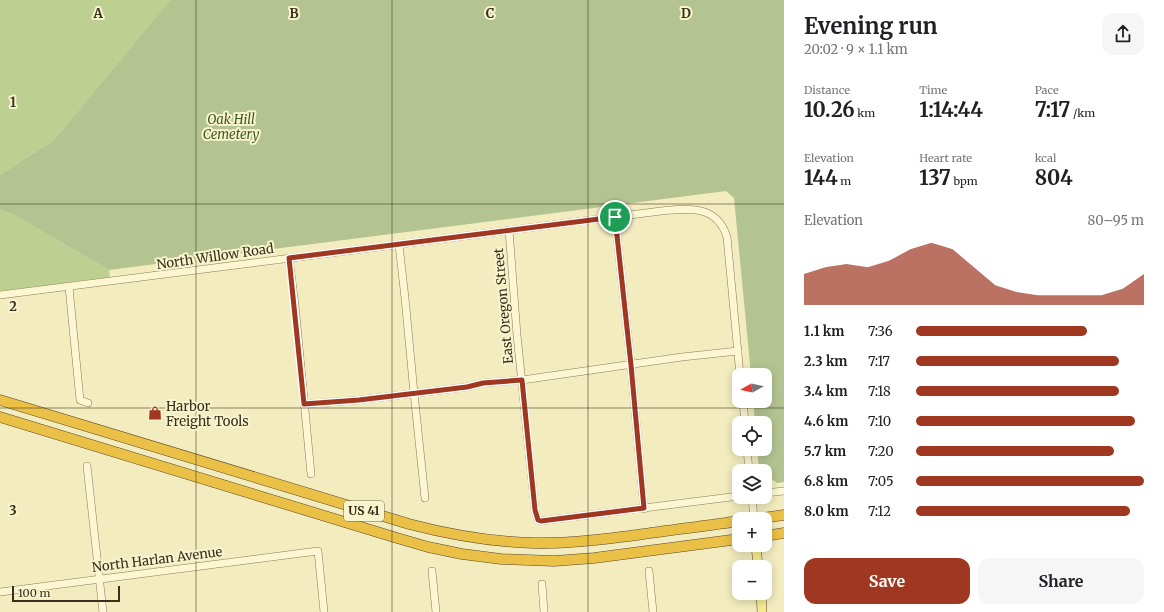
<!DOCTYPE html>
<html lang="en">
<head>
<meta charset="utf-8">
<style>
  :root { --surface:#fff; --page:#f6f6f6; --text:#202124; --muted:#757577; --accent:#a03720 }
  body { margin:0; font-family:Merriweather,serif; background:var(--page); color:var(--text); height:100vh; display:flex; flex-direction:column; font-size:15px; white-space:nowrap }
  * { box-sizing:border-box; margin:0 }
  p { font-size:13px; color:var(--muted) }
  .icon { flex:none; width:22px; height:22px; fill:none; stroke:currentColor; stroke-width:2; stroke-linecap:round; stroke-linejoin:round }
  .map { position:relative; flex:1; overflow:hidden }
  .drawer { display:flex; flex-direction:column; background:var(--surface); width:380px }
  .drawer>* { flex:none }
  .needle { width:26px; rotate:262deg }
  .fabs { position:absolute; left:732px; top:368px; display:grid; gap:8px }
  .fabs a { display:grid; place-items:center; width:40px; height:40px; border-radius:8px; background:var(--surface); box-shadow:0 2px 10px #0003; font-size:20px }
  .scale { position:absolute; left:12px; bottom:10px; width:108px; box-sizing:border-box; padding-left:4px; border:2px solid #392f1b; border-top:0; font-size:11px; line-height:14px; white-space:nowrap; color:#392f1b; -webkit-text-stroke:3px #f8f4ce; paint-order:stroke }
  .pin { position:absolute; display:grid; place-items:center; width:34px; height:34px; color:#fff; margin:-17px; border:2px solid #fff; border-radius:50%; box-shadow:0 1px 4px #0007 }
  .round { display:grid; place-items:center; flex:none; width:42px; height:42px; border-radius:12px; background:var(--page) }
  .overview { display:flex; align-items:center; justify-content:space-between; height:68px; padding:0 20px }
  h1 { font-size:22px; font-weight:700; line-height:30px }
  .metrics { display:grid; grid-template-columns:repeat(3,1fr); gap:6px; height:68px; padding:4px 20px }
  .metrics div { display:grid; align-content:center }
  .metrics b { font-size:20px; font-weight:700 }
  .metrics small { font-size:11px; font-weight:400 }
  .metrics p { font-size:11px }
  .chart { height:112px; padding:8px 20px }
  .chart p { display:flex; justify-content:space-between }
  .chart svg { width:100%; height:72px; margin-top:4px; fill:var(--accent); opacity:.7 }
  .button { display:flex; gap:8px; margin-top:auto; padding:8px 20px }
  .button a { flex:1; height:46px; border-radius:12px; background:var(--accent); color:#fff; font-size:16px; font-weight:700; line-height:46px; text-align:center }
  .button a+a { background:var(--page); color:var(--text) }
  ul { padding:0 20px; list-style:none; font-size:13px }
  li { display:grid; grid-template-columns:64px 48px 1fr; align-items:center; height:30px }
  li i { height:10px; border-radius:5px; background:var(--accent) }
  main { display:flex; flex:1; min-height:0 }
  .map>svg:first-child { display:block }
</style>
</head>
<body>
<main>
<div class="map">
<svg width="784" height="612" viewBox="0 0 784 612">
  <rect width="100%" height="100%" fill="#f2ecbe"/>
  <g fill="#bdd091">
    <path d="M 0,0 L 170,0 L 54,140 L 0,175 Z"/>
    <path d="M 0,210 L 14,215 L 109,270 L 110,277 L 0,291 Z"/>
  </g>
  <path fill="#b4c491" d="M 170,0 L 784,0 L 784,482 L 777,483 L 765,474 L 765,471 L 759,470 L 757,449 L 765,449 L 765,423 L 755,423 L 753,401 L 765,401 L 765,375 L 751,375 L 734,198 L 726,191 L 109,270 L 14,215 L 0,210 L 0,175 L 54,140 Z"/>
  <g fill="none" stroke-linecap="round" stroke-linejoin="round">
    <g stroke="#8b7c55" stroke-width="8">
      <g id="minor">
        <path d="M 615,217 L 631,365 L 644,509"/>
        <path d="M 509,230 L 517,335 L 535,510 L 538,520 L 541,521 L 739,496"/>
        <path d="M 399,245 L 405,298 L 414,393 L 425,498"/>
        <path d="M 289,258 L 295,305 L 311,474"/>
        <path d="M 69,287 L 80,400 L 88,403"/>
        <path d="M 0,295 L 661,211 C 689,208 717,205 727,237 L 740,375"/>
        <path d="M 743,401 L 745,423"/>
        <path d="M 305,404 L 359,400 L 467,387 L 483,383 L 522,380 L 682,357 L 738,351"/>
        <path d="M 747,449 L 749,471"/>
        <path d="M 87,466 L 103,612"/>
        <path d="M 765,493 L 784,491"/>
        <path d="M 752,497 L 754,519"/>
        <path d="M 432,571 L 436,612"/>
        <path d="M 649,571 L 653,612"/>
        <path d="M 542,584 L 544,612"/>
        <path d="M 0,592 L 318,551 L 324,612"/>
      </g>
    </g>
    <g stroke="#58482a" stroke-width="10">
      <g id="major">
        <path d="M 756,545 L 758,567"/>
        <path d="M 761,593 L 762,612"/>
      </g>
    </g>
    <g stroke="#58482a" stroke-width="11">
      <g id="highway">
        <path d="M 0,400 L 409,524 C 451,535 491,542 534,543 C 569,544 603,539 637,535 C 671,530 705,526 739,521"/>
        <path d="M 0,417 L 397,538 L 428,547 L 462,554 L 501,559 L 554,561 L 594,558 L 739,539"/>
        <path d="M 756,519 L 784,515"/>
        <path d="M 765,536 L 784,533"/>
      </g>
    </g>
    <use href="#minor" stroke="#fcf7d2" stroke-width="7"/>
    <use href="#major" stroke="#f9ec91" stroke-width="9"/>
    <use href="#highway" stroke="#eac046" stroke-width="10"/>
  </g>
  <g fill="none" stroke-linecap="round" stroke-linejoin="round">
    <g stroke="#fff" stroke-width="8">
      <path id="route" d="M 615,217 L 631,365 L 644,508 L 541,521 L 538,520 L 535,510 L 522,380 L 483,383 L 467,387 L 359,400 L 304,404 L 289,258 Z"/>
    </g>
    <use href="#route" stroke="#a03720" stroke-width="5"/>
  </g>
  <path fill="none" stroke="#392f1b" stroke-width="1" stroke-opacity="0.55" d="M 196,0 L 196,612M 392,0 L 392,612M 588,0 L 588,612M 0,204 L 784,204M 0,408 L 784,408"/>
  <defs>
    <g id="shop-bare" transform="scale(1.08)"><path d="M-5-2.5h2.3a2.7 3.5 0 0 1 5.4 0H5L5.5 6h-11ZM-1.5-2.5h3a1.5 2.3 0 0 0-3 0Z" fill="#a03720" stroke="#f8f4ce" stroke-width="2.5" paint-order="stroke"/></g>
  </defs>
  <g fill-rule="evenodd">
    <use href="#shop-bare" x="155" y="413"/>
  </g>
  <g text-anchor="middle" stroke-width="4" stroke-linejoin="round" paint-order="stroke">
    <rect fill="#f8f4ce" stroke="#726a51" stroke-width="1" x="344" y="501" width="40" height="20" rx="3"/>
    <g font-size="12" font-weight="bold" fill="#392f1b">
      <text x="364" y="515">US 41</text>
    </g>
    <g font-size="13" font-style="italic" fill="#3f5820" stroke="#f8f4ce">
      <text x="231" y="124">Oak Hill<tspan x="231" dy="15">Cemetery</tspan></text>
    </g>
    <g font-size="13" fill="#392f1b" stroke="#f8f4ce">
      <text transform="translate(215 256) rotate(-8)" y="5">North Willow Road</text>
      <text transform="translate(503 306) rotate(-95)" y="5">East Oregon Street</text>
      <text transform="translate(157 559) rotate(-7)" y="5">North Harlan Avenue</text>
    </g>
    <g font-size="13" fill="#392f1b" stroke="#f8f4ce" text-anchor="start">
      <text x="166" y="411">Harbor<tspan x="166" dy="15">Freight Tools</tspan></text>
    </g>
  </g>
  <g font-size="13" text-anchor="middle" font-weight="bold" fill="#392f1b" stroke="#f8f4ce" stroke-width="4" stroke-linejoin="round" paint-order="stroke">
    <text x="98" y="18">A</text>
    <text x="294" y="18">B</text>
    <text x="490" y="18">C</text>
    <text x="686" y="18">D</text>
    <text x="13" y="107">1</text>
    <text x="13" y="311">2</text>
    <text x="13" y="515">3</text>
  </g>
</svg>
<div class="fabs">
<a><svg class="needle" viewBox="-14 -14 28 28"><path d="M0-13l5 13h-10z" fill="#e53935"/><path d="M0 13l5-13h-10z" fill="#757577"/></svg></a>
<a><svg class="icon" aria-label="locate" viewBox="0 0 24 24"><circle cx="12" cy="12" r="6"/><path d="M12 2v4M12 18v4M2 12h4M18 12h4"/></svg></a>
<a><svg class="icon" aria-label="layers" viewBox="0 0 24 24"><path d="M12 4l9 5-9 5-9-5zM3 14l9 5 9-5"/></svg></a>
<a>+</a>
<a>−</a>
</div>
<div class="scale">100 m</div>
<div class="pin" style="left:615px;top:217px;background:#1e9e55"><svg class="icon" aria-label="arrive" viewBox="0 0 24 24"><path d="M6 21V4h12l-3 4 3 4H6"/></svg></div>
</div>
<section class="drawer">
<div class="overview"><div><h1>Evening run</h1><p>20:02 · 9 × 1.1 km</p></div><a class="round"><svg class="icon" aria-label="share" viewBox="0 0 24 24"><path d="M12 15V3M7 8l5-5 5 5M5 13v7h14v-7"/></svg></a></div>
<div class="metrics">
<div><p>Distance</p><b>10.26<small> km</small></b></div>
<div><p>Time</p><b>1:14:44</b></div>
<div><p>Pace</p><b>7:17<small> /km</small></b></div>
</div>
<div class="metrics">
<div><p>Elevation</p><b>144<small> m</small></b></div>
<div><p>Heart rate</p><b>137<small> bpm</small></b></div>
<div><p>kcal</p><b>804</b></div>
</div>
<div class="chart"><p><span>Elevation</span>80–95 m</p>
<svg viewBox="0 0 160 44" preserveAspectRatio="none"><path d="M0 44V25L10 21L20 19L30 21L40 17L50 10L60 6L70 10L80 21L90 32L100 36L110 38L120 38L130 38L140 38L150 34L160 25V44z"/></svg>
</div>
<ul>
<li><b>1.1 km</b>7:36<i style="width:75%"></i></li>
<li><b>2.3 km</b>7:17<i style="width:89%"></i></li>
<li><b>3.4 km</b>7:18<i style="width:89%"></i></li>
<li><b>4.6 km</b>7:10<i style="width:96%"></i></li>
<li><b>5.7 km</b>7:20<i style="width:87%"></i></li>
<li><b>6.8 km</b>7:05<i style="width:100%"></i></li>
<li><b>8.0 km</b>7:12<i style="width:94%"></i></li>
</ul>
<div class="button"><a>Save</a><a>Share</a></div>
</section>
</main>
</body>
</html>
